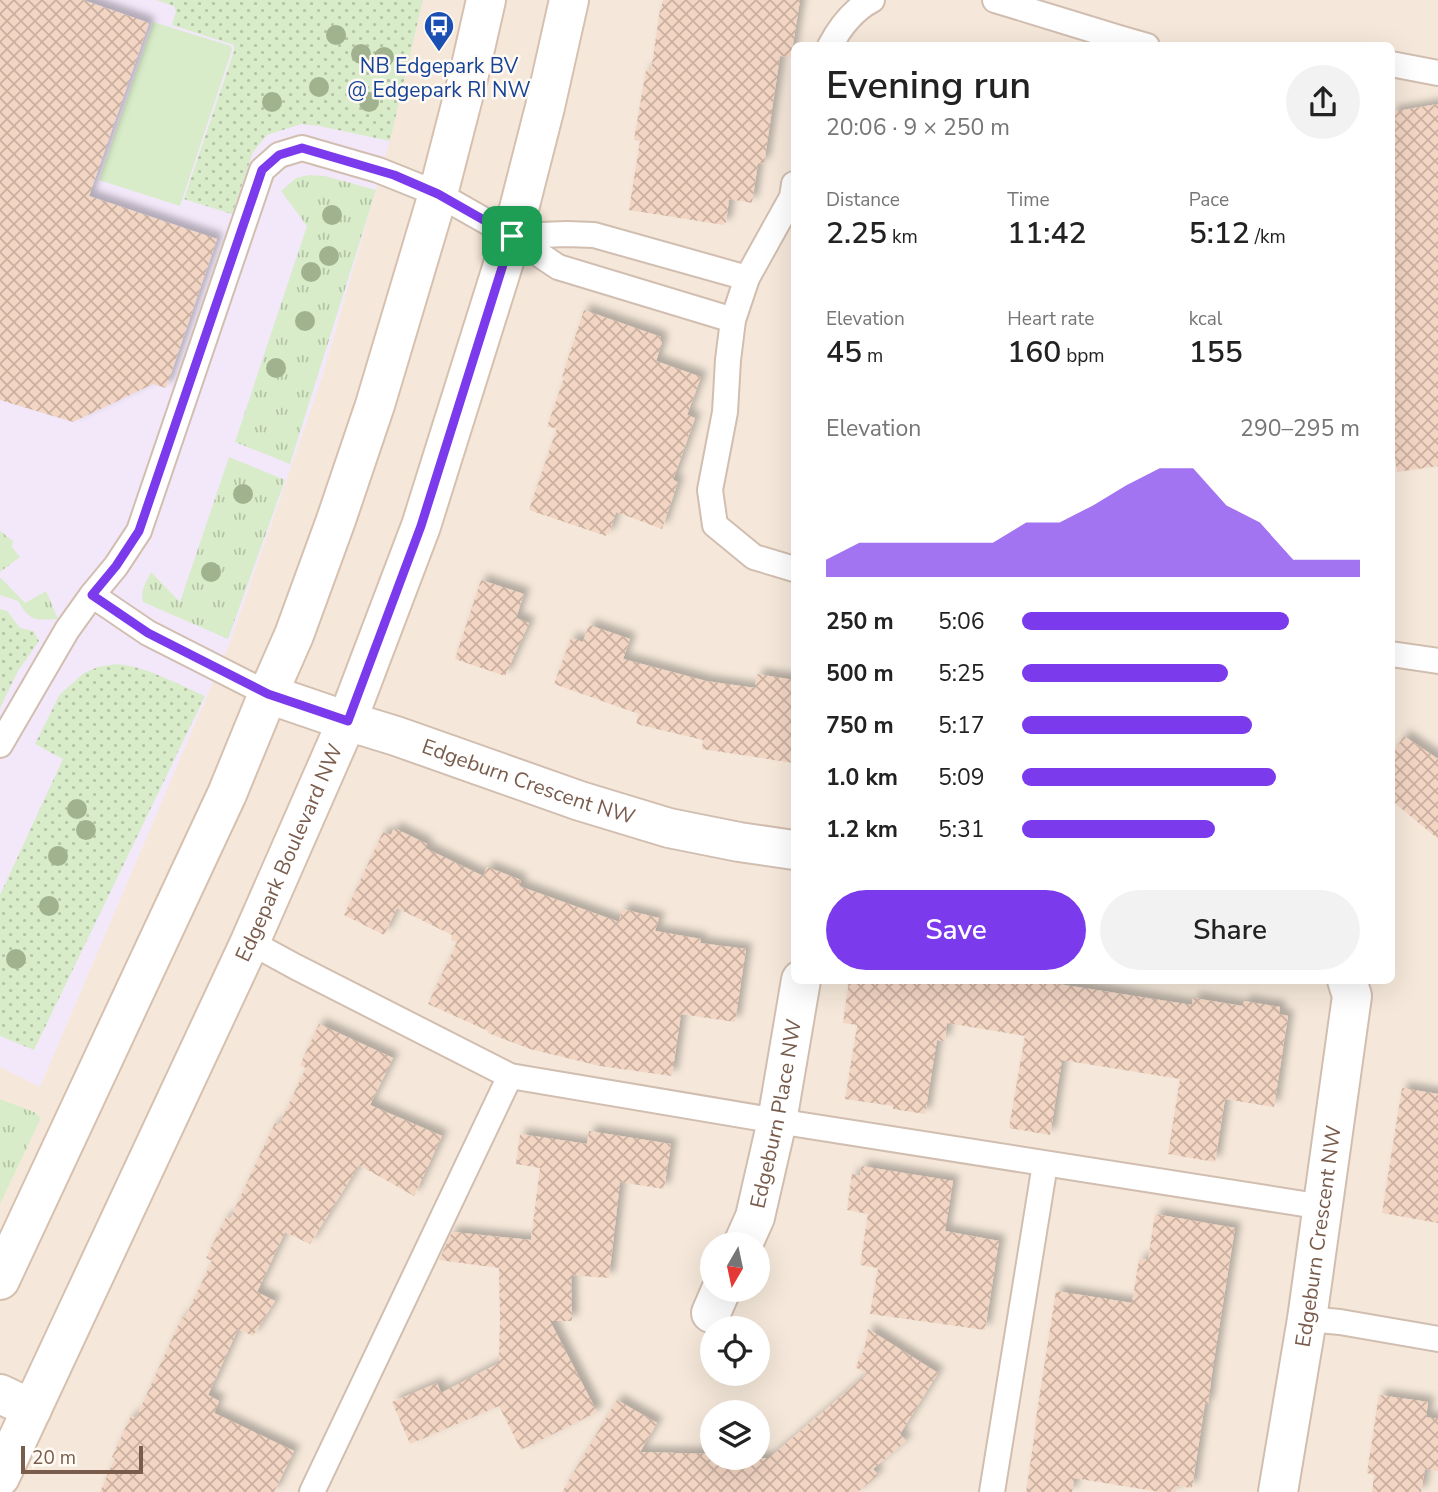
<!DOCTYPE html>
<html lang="en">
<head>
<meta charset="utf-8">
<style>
  :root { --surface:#fff; --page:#f2f2f2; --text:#222; --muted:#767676; --accent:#7c3aed }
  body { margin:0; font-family:"Nunito Sans",sans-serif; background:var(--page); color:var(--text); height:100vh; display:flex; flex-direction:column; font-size:26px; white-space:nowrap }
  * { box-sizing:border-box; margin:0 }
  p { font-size:23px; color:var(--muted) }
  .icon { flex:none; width:38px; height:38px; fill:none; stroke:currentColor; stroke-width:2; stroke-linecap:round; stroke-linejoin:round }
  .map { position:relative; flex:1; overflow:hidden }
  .details { position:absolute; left:791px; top:42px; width:604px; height:942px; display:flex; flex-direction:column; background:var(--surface); border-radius:10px; box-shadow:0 7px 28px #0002 }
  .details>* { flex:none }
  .needle { width:46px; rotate:189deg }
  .tools { position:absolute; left:700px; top:1232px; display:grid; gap:14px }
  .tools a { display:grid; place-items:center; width:70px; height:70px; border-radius:50%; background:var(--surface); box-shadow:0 7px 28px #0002; font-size:35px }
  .scale { position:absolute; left:21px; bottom:18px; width:122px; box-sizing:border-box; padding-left:7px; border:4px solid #7a5c4d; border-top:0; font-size:19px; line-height:24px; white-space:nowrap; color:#7a5c4d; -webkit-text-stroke:5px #fffaf3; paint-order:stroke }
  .pin { position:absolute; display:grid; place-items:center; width:60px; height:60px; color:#fff; margin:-30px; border-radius:14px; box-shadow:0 4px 10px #0006 }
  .round { display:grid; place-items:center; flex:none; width:74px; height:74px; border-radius:37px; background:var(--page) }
  .headline { display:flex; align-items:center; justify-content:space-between; height:119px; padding:0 35px }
  h1 { font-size:38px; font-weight:600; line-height:52px }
  .stats { display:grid; grid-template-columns:repeat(3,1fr); gap:10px; height:119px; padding:7px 35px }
  .stats div { display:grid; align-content:center }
  .stats b { font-size:30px; font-weight:600 }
  .stats small { font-size:19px; font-weight:400 }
  .stats p { font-size:19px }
  .chart { height:196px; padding:14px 35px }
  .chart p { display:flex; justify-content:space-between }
  .chart svg { width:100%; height:126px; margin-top:7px; fill:var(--accent); opacity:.7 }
  .action { display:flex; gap:14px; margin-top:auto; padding:14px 35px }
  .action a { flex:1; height:80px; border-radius:42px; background:var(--accent); color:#fff; font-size:28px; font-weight:600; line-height:80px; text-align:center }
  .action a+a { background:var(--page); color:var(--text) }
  ul { padding:0 35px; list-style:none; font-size:23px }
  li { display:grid; grid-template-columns:112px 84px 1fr; align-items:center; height:52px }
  li i { height:18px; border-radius:9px; background:var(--accent) }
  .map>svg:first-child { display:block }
</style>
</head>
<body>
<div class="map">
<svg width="1438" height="1492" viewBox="0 0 1438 1492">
  <defs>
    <pattern id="grass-tufts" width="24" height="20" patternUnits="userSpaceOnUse" patternTransform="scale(1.75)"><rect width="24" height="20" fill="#d8ecc9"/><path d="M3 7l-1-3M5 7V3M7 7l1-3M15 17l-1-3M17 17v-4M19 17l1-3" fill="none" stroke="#b4c2a5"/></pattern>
    <pattern id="park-dots" width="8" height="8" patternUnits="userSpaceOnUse" patternTransform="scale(1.75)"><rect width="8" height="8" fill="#d8ecc9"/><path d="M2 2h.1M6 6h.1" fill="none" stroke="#b4c2a5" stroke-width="1.8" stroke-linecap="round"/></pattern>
    <pattern id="building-cross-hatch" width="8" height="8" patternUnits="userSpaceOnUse" patternTransform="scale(1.75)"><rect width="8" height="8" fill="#f3d5c3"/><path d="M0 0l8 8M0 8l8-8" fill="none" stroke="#cab0a1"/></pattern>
    <filter id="shadow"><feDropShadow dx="6" dy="-6" stdDeviation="3.5" flood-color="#0004"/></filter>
  </defs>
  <rect width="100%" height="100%" fill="#fdf6ec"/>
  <path fill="#f5e8da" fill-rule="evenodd" d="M 0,0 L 1438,0 L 1438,1492 L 0,1492 ZM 794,46 L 1391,46 L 1391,980 L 794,980 ZM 712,1244 L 758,1244 L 758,1290 L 712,1290 ZM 712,1328 L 758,1328 L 758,1374 L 712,1374 ZM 712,1412 L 758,1412 L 758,1458 L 712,1458 Z"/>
  <path fill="#f3e8fa" d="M 0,0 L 423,0 L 390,141 L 322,378 L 231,640 L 40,1087 L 0,1067 Z"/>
  <g fill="url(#grass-tufts)">
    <path d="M 309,175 L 325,176 L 376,190 L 290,464 L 235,442 L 307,226 L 281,191 L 296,178 Z"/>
    <path d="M 229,457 L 285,480 L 228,639 L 143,602 C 140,590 146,583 151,572 L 180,602 Z"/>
    <path d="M 0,531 L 13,541 L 12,547 L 20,557 L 0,572 Z"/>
    <path d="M 0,577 L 25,603 L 46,591 L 58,619 C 34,620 31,622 18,601 L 0,595 Z"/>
    <path d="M 0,1099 L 34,1112 L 41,1118 L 0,1204 Z"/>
  </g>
  <g fill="url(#park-dots)">
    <path d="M 156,0 L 423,0 L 390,141 L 319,126 L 301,124 L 267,135 L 253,152 L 232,214 L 184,199 L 234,51 L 234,45 L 172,25 L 176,11 L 174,6 Z"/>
    <path d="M 0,609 L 7,611 L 20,628 L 34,631 L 39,641 L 18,671 L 0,708 Z"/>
    <path d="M 117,664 C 148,667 177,684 205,696 L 34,1050 L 0,1036 L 0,895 L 63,759 L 35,744 L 60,694 L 84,673 L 98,667 Z"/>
  </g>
  <path fill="#d8ecc9" d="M 153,22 L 231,46 L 232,50 L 180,206 L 99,180 Z"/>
  <g fill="url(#building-cross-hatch)" filter="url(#shadow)">
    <path d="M 0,0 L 83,0 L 149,23 L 89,196 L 217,239 L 166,388 L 153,384 L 73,422 L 0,400 Z"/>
    <path d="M 663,0 L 800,0 L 791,57 L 780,56 L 764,164 L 758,163 L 752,203 L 729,199 L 726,223 L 724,223 L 724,225 L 629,210 L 640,141 L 634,140 L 646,70 L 651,71 L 660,10 L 661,10 Z"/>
    <path d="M 1438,104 L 1438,466 L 1397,472 L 1391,431 L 1391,112 Z"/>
    <path d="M 584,310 L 661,337 L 660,341 L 662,342 L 656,361 L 701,377 L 687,415 L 695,418 L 673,480 L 678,482 L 662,529 L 616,512 L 609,534 L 607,533 L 606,536 L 529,510 L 557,428 L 547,427 L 564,378 L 562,377 Z"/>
    <path d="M 481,580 L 524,594 L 516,618 L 529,623 L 505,676 L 455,659 Z"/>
    <path d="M 589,625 L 630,639 L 623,659 L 706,681 L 755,688 L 757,674 L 794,680 L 794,763 L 702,749 L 703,740 L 636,724 L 639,714 L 554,684 L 571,638 L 583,642 Z"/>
    <path d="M 1404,736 L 1438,759 L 1438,839 L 1391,800 L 1391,756 Z"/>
    <path d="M 394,828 L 427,844 L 425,848 L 483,876 L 487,867 L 521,880 L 519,886 L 619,922 L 622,909 L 659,918 L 655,931 L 701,939 L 700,943 L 746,949 L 735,1022 L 681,1014 L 672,1076 L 600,1066 L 530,1049 L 488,1033 L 488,1031 L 428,1004 L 457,942 L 451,940 L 452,935 L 397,908 L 384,935 L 344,915 L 383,832 L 391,835 Z"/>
    <path d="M 849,980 L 1033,980 L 1192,1005 L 1193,998 L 1243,1006 L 1244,1001 L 1280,1007 L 1279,1014 L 1288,1016 L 1274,1107 L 1225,1099 L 1215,1162 L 1168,1154 L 1180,1079 L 1062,1060 L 1050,1135 L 1009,1128 L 1025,1036 L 947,1023 L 945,1041 L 937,1040 L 925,1114 L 893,1109 L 893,1106 L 845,1099 L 857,1027 L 857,1025 L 843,1023 Z"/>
    <path d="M 319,1024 L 393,1058 L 370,1105 L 442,1136 L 414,1196 L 359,1165 L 310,1244 L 285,1232 L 257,1292 L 275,1301 L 253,1336 L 238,1329 L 208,1395 L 219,1401 L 214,1413 L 294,1451 L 274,1492 L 100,1492 L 115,1458 L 112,1457 L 131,1416 L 136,1418 L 182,1317 L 185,1318 L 212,1261 L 206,1258 L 226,1217 L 230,1219 L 275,1123 L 279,1125 L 306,1068 L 300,1065 Z"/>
    <path d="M 1402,1088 L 1438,1094 L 1438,1223 L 1382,1213 Z"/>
    <path d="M 589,1131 L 671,1144 L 664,1189 L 620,1182 L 609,1278 L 571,1275 L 572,1321 L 550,1321 L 597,1412 L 521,1450 L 499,1406 L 410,1444 L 392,1402 L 437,1383 L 441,1393 L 499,1363 L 500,1319 L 499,1268 L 439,1260 L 452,1232 L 531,1240 L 540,1168 L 516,1164 L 520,1134 L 587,1144 Z"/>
    <path d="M 861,1166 L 953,1181 L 945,1231 L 999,1241 L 985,1330 L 870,1314 L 878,1268 L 860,1265 L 868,1214 L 847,1210 L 852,1174 L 860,1176 Z"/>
    <path d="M 1155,1214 L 1235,1228 L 1213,1366 L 1208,1404 L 1205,1403 L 1192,1488 L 1177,1486 L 1176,1492 L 1160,1492 L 1074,1478 L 1072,1492 L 1026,1492 L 1036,1425 L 1035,1425 L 1056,1291 L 1132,1303 L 1139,1259 L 1148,1260 Z"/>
    <path d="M 868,1329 L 938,1373 L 900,1434 L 906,1441 L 873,1469 L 878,1475 L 858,1492 L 562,1492 L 617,1400 L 657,1423 L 640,1452 L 712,1454 L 712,1458 L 769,1458 L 867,1374 L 855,1367 L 864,1351 Z"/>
    <path d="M 1379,1395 L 1428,1402 L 1426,1417 L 1438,1419 L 1438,1471 L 1425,1469 L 1421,1492 L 1372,1492 L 1374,1475 L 1367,1473 Z"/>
  </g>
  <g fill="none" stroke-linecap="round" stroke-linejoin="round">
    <g stroke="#d1beb0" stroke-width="28">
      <g id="lane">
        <path d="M 995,0 L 1119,38 L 1147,46"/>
        <path d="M 830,46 C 840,27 853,10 872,0"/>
        <path d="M 1391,64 L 1438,73"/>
        <path d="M 794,184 L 792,197 L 747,278 L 733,320 L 728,360 L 725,412 L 710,490 L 715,525 L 754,557 L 794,569"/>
        <path d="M 512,236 L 567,234 L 594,235 L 747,278"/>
        <path d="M 92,595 L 148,633 L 268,694"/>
        <path d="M 1391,654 L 1438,661"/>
        <path d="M 0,745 L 67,630 L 92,595 L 116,566 L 139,531 L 262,170 L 279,155 L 302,148 L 378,170 L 438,194 L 512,236 L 558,267 L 733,320"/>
        <path d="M 250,942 L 296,967 L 510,1076 L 777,1121 L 1323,1207"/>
        <path d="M 1307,1319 L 1340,1322 L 1438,1339"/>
        <path d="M 312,1492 L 510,1076"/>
        <path d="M 992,1492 L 1045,1164"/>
      </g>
    </g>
    <g stroke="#d1beb0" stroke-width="42">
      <g id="street">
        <path id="s1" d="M 268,694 L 347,721 L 396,736 L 580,801 L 669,828 L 739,842 L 794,850"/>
        <path id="s2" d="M 743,1244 L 755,1217 L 777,1121 L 801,980"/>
        <path d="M 711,1313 L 721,1290"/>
        <path id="s3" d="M 1278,1492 L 1307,1319 L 1352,996 L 1347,980"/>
      </g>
    </g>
    <g stroke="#d6c0b0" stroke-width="42">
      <g id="secondary">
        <path d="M 0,1280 L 227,794 L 268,694 L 294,635 L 336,520 L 375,405 L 438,194 L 471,66 L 486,0"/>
        <path d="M 0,1394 L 32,1409"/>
        <path id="s4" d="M 0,1477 L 250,942 L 347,721 L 421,526 L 512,236 L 545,107 L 569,0"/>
      </g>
    </g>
    <use href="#lane" stroke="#fff" stroke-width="24"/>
    <use href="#street" stroke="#fff" stroke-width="38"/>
    <use href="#secondary" stroke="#fff" stroke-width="38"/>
  </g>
  <g fill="#a0b28e">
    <circle cx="336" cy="35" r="10"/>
    <circle cx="361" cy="54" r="10"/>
    <circle cx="384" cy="57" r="10"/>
    <circle cx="319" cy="87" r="10"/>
    <circle cx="272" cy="102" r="10"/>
    <circle cx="369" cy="102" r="10"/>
    <circle cx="332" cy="215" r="10"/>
    <circle cx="329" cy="256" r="10"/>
    <circle cx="311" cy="272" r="10"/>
    <circle cx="305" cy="321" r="10"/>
    <circle cx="276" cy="368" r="10"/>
    <circle cx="243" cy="494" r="10"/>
    <circle cx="211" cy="572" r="10"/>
    <circle cx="77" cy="809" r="10"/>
    <circle cx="86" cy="830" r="10"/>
    <circle cx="58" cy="856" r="10"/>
    <circle cx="49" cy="906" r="10"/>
    <circle cx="16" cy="959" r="10"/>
  </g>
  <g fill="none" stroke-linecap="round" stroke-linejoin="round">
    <g stroke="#fff" stroke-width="14">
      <path id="route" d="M 302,148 L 394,175 L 438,194 L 512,236 L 421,526 L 348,721 L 268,694 L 148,633 L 92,595 L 116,566 L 139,531 L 262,170 L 279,155 Z"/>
    </g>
    <use href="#route" stroke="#7c3aed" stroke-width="9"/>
  </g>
  <defs>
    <g id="bus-pin" transform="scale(1.575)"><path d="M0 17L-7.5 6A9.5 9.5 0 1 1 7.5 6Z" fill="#1a4fb4" stroke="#fffaf3"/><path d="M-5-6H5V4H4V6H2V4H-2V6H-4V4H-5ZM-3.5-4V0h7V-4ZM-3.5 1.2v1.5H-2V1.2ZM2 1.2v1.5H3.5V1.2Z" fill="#fff"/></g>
  </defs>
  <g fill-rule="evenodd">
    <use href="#bus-pin" x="439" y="26"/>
  </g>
  <g text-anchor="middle" stroke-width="5" stroke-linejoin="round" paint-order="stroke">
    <g font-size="21" fill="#164399" stroke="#fffaf3">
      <text x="439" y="73">NB Edgepark BV<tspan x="439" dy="24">@ Edgepark RI NW</tspan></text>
    </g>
    <g font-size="21" fill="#7a5c4d" stroke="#fffaf3">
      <text dy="7" stroke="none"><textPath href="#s1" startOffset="275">Edgeburn Crescent NW</textPath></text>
      <text dy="7" stroke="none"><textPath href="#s4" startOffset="688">Edgepark Boulevard NW</textPath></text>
      <text dy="7" stroke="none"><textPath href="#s2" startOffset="135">Edgeburn Place NW</textPath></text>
      <text dy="7" stroke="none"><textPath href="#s3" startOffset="259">Edgeburn Crescent NW</textPath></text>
    </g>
  </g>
</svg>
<div class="tools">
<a><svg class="needle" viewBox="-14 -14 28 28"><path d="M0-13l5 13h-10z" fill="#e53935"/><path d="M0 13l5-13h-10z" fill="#767676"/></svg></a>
<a><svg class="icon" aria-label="locate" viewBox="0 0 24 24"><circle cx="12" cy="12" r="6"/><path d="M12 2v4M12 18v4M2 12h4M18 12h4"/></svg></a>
<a><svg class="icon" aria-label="layers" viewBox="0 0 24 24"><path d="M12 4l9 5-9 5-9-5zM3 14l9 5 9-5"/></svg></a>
</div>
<div class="scale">20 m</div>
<div class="pin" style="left:512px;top:236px;background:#1e9e55"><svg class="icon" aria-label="arrive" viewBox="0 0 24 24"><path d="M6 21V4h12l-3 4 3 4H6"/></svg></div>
<section class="details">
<div class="headline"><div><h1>Evening run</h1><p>20:06 · 9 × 250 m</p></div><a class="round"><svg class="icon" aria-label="share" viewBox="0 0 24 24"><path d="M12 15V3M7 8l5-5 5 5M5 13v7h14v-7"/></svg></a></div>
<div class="stats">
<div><p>Distance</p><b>2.25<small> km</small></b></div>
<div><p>Time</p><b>11:42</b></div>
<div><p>Pace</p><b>5:12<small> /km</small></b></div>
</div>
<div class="stats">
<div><p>Elevation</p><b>45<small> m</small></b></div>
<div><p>Heart rate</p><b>160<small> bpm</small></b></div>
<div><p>kcal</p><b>155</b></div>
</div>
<div class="chart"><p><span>Elevation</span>290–295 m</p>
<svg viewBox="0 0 160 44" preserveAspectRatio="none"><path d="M0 44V38L10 32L20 32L30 32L40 32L50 32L60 25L70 25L80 19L90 12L100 6L110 6L120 19L130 25L140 38L150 38L160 38V44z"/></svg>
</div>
<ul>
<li><b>250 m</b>5:06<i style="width:79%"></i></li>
<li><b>500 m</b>5:25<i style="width:61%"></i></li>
<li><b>750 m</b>5:17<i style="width:68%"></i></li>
<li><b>1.0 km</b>5:09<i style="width:75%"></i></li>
<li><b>1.2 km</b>5:31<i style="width:57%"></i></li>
</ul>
<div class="action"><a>Save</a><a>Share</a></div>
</section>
</div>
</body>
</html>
